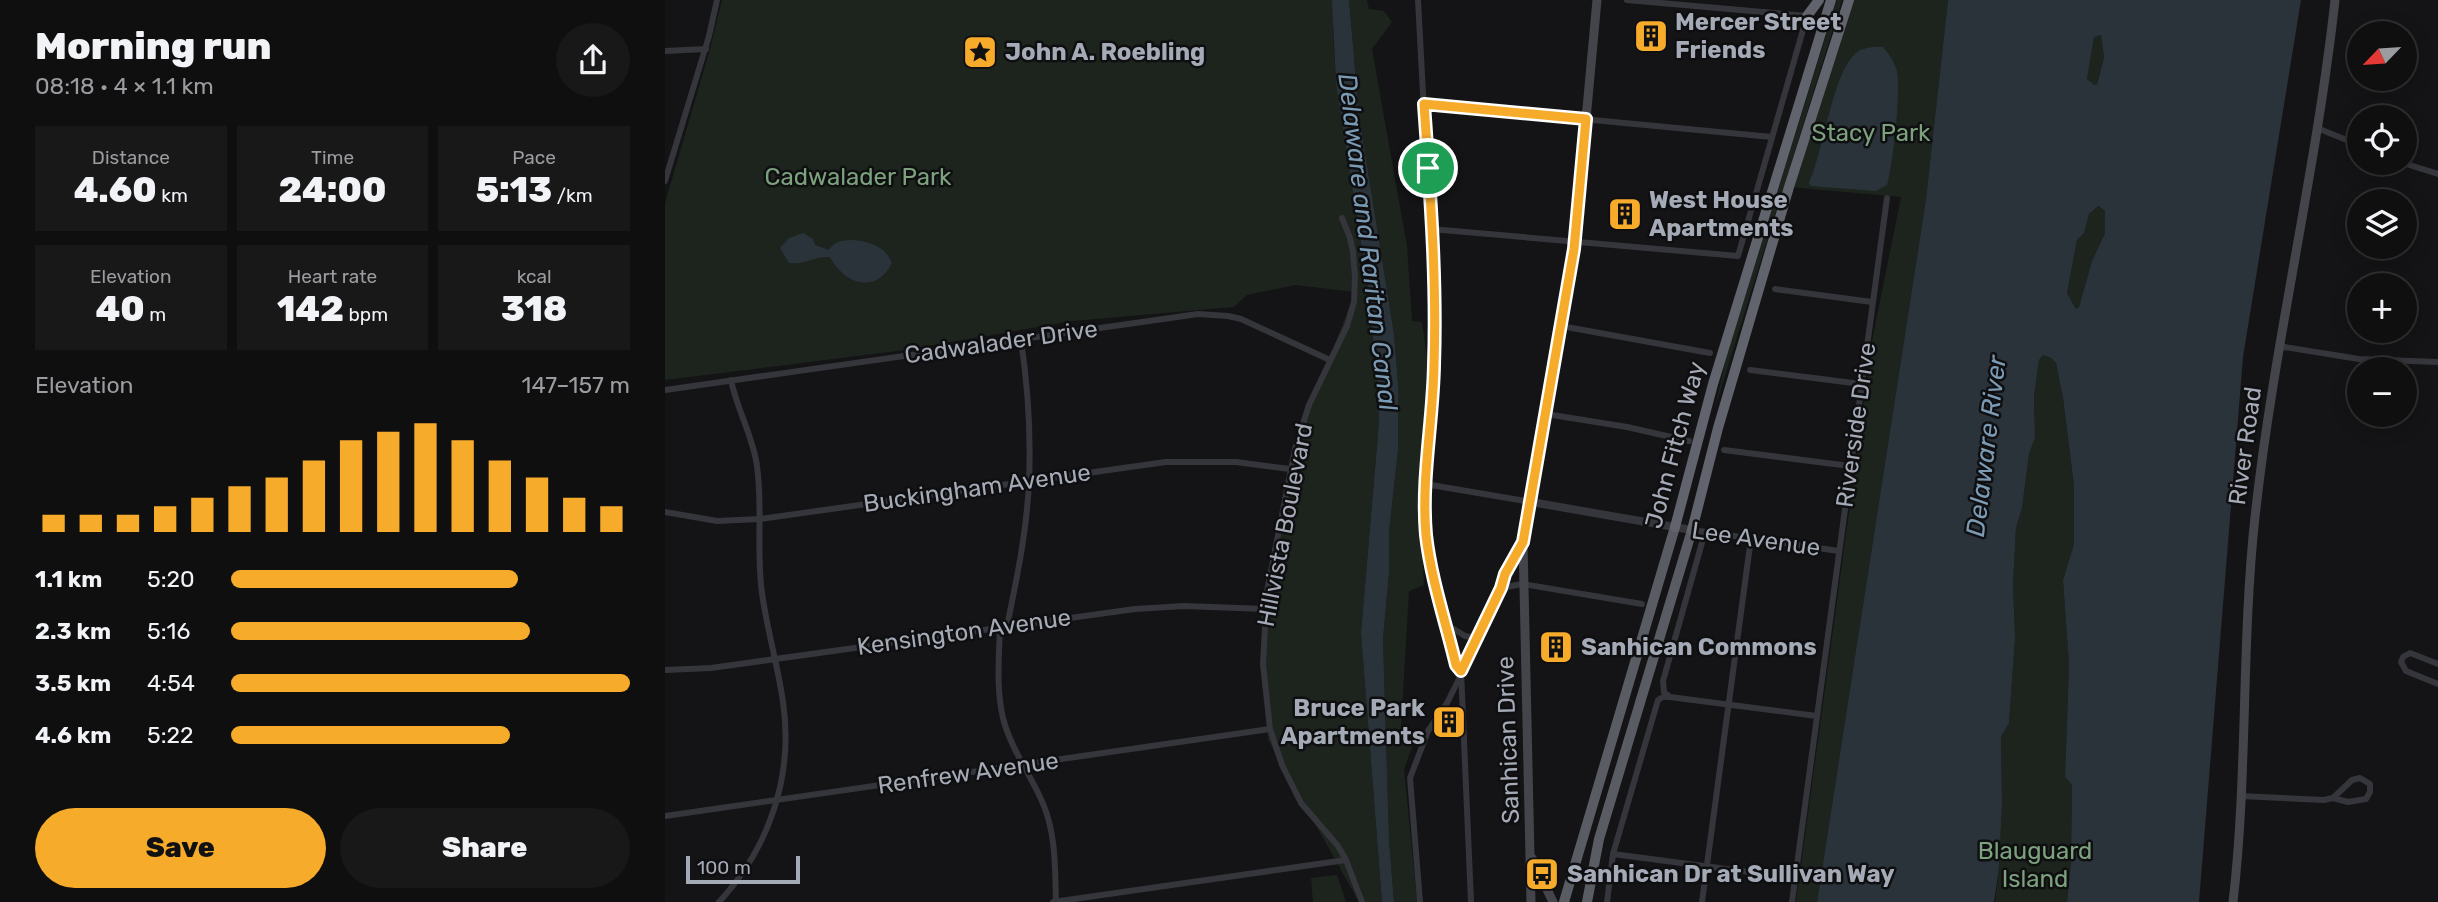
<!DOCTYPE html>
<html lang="en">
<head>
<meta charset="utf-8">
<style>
  :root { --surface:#0f0f10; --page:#181819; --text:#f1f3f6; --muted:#9b9c9f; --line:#2f2f30; --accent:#f7ab2b }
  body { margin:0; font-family:Rubik,sans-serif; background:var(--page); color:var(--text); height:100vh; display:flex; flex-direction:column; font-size:26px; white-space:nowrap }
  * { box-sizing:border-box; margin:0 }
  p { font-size:23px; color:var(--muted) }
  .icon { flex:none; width:38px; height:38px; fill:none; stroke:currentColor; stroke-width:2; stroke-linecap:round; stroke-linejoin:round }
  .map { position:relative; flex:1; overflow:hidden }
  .details { display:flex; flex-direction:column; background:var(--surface); width:665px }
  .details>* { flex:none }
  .needle { width:46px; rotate:245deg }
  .controls { position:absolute; left:1682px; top:21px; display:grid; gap:14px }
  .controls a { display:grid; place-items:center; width:70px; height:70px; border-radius:50%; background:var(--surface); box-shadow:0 4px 18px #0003,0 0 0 2px var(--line); font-size:35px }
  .scale { position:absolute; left:21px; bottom:18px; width:114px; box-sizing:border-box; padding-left:7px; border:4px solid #a5abb6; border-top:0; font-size:19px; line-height:24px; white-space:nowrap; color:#a5abb6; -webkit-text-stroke:5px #0f0f11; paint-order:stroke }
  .pin { position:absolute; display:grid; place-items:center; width:60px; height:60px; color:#fff; margin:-30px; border:4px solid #fff; border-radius:50%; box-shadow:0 2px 7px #0007 }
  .round { display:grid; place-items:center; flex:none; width:74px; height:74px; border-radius:37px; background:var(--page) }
  .overview { display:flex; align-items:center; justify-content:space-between; height:119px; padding:0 35px }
  h1 { font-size:38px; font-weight:800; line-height:52px }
  .metrics { display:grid; grid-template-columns:repeat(3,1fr); gap:10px; height:119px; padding:7px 35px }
  .metrics div { display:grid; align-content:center; border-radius:0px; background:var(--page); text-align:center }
  .metrics b { font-size:35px; font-weight:800 }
  .metrics small { font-size:19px; font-weight:400 }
  .metrics p { font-size:19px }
  .chart { height:196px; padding:14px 35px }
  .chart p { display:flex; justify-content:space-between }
  .chart svg { width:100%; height:126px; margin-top:7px; stroke:var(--accent); stroke-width:6 }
  .button { display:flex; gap:14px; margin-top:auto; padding:14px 35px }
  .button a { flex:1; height:80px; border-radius:42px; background:var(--accent); color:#111; font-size:28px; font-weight:800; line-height:80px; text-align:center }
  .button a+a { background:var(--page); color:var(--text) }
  ul { padding:0 35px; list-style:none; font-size:23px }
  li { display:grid; grid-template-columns:112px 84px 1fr; align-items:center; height:52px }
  li i { height:18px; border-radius:9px; background:var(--accent) }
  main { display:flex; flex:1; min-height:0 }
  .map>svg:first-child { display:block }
</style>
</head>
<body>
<main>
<section class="details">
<div class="overview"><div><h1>Morning run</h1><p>08:18 · 4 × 1.1 km</p></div><a class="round"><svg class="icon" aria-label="share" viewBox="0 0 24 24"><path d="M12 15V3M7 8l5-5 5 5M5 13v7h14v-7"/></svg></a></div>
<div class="metrics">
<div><p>Distance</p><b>4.60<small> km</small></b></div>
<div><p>Time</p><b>24:00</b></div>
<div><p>Pace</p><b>5:13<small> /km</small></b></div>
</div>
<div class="metrics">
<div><p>Elevation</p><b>40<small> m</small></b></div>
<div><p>Heart rate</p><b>142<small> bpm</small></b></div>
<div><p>kcal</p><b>318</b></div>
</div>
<div class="chart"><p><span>Elevation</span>147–157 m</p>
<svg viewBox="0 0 160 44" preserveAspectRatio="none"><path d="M5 44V38M15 44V38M25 44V38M35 44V35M45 44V32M55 44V28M65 44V25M75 44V19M85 44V12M95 44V9M105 44V6M115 44V12M125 44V19M135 44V25M145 44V32M155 44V35"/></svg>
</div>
<ul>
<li><b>1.1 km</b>5:20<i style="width:72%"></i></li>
<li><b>2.3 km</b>5:16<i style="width:75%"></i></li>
<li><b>3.5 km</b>4:54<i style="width:100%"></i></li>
<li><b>4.6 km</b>5:22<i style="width:70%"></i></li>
</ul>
<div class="button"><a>Save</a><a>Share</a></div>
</section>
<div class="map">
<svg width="1773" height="902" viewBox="0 0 1773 902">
  <rect width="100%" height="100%" fill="#141416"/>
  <g fill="#1c241d">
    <path d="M 57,0 L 672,0 L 668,31 L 671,84 L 703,287 L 712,378 L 714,422 L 696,633 L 717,902 L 694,902 L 603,740 L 596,616 L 628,453 L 690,292 L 630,285 L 582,295 L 569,307 L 408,321 L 240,350 L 0,380 L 0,203 L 45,49 Z"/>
    <path d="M 684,0 L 702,0 L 704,9 L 719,11 L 727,22 L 707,49 L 742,246 L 747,321 L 757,322 L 764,372 L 755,511 L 759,585 L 744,591 L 736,728 L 753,731 L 739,769 L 752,902 L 729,902 L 724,840 L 718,639 L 724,573 L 724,532 L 733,450 L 733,383 L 729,334 L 694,115 Z"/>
    <path d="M 1172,0 L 1177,0 L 1050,408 L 1061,358 Z"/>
    <path d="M 1184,0 L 1283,0 L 1261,199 L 1152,902 L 1131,902 L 1208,336 L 1236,197 L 1124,187 Z"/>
    <path d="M 1436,35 L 1439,57 L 1432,85 L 1429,86 L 1422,79 L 1429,37 Z"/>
    <path d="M 1432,206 L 1440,211 L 1440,233 L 1427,261 L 1414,308 L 1411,309 L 1402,293 L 1412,240 L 1419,233 L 1424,214 Z"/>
    <path d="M 1378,355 L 1386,358 L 1391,363 L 1398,398 L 1409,486 L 1409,544 L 1398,580 L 1404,664 L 1400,777 L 1407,785 L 1406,863 L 1402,902 L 1330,902 L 1334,868 L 1337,803 L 1336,737 L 1344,723 L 1350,638 L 1348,584 L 1351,528 L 1357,508 L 1364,454 L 1370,438 L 1369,396 L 1374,360 Z"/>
    <path d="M 672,875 L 681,902 L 648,902 L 646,878 Z"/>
  </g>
  <g fill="#2a333a" fill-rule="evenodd">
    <path d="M 667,0 L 684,0 L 694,115 L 729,334 L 733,383 L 733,450 L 724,532 L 724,573 L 718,639 L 724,840 L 729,902 L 717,902 L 696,633 L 714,422 L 712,378 L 703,287 L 671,84 Z"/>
    <path d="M 1283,0 L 1636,0 L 1578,357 L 1534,902 L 1402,902 L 1406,863 L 1407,785 L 1400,777 L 1404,664 L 1398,580 L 1409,544 L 1409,486 L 1398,398 L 1391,363 L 1386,358 L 1378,355 L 1374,360 L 1369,396 L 1370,438 L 1364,454 L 1357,508 L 1351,528 L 1348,584 L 1350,638 L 1344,723 L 1336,737 L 1337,803 L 1334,868 L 1329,902 L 1152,902 L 1261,199 ZM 1436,35 L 1439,57 L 1432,85 L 1429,85 L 1422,79 L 1429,37 ZM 1433,206 L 1440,211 L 1440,233 L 1427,261 L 1414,307 L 1411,309 L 1402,293 L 1412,240 L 1419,233 L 1424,214 Z"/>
    <path d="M 1208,47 L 1218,47 C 1224,54 1229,61 1232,71 C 1236,92 1228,164 1222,185 L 1211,191 L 1146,186 L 1144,183 C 1158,152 1168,75 1189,55 C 1194,49 1201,48 1208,47 Z"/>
    <path d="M 138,233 L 148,239 L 150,245 L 164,250 C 173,233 210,240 221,253 C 224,256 225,260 227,263 C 211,295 179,284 165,257 C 148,256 142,265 124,263 L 115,248 L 124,238 Z"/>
  </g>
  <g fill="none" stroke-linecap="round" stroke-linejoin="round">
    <g stroke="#35363b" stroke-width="6">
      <path d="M 753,0 L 770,319 L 769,366 L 760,513 L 766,563 L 791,665 L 796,671 L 806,902"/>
      <path d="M 962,0 L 1142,16"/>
      <path d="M 0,51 L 41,49"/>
      <path d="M 759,104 L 1107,137"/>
      <path d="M 1652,128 L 1694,145"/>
      <path d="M 1738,163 L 1773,174"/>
      <path d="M 0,181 L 44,36 L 52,0"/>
      <path d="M 677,218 L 685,238 L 688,252 L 690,277 L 689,302 L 682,326 L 644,405 L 630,449 L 602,591 L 598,664 L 605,729 L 617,765 L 636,803 L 673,846 L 681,860 L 697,902"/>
      <path d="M 766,229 L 1073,256 L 1142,16"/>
      <path d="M 1110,289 L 1207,302"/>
      <path d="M 896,326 L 1045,353"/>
      <path d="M 1613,346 L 1694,359 L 1773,362"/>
      <path d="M 1085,370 L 1196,384"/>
      <path d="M 0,390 L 533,314 L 563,316 L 576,319 L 665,360"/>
      <path d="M 881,414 L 962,427 L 1024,441"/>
      <path d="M 1059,450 L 1185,466"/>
      <path d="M 760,484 L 866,502"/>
      <path d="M 0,512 L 52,521 L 95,519 L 501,462 L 571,462 L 625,469"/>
      <path d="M 1027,530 L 1174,551"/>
      <path d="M 836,588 L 857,584 L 977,604"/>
      <path d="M 782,625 L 800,636 L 813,638"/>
      <path d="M 342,626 C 352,578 362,530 364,481 C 366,434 363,387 356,340"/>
      <path d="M 335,627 C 334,657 331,688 338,718 C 346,750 367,776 379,806 C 391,836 390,870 391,902"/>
      <path d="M 1773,664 L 1745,653 L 1738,657 L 1736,662 L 1741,671 L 1773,684"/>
      <path d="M 0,670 L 46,668 L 470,609 L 519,606 L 600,609"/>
      <path d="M 796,671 L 836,588 L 840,574 L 857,544"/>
      <path d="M 1005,697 L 999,692 L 998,681 L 1040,532"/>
      <path d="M 1695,778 L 1705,784 L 1705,792 L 1701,799 L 1683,802 L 1668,798 L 1687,780 Z"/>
      <path d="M 1575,796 L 1659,800 L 1668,798"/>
      <path d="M 0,816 L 605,729"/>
      <path d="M 948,854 L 1130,878"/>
      <path d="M 54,902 C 104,848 129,776 118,702 C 113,666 102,630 97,593 C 91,551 98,509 92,466 C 88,436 72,410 66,380"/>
      <path d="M 388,902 L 681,860"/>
      <path d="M 755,902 L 745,778 L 763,731 L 782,703 L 795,677"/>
      <path d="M 942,902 L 948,854 L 993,700 L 998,697 L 1005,697 L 1152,716"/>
      <path d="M 1037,902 L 1086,538"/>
      <path d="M 1127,902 L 1222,198"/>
    </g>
    <path stroke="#35363b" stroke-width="8" d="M 866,502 L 1027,530"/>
    <g stroke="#43454b" stroke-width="9">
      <path d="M 867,858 L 888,902"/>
      <path d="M 866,902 L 858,542 L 909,249 L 932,0"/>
      <path d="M 1568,902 C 1583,774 1576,645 1590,517 C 1609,343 1651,173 1670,0"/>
    </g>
    <g stroke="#595c63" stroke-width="10">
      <path d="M 899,902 L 1010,527"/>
      <path d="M 922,902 L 934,839 L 1027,530"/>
    </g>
    <g stroke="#61646c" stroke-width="10">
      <path d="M 1142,16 L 1154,0"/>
      <path d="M 1010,527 L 1048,384 L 1166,0"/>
      <path d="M 1027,530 L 1053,428 L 1124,187 L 1184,0"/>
    </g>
  </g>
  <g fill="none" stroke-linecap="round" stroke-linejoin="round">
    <g stroke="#fff" stroke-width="14">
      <path id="route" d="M 759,104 L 921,119 L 909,249 L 858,542 L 840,574 L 836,588 L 796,671 L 791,665 C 781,623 766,579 761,535 C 756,479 768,422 769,365 C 772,279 765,191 759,104 Z"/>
    </g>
    <use href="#route" stroke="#f7ab2b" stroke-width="9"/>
  </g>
  <defs>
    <g id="building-square" transform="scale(1.75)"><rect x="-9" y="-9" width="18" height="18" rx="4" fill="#f7ab2b" stroke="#0f0f11"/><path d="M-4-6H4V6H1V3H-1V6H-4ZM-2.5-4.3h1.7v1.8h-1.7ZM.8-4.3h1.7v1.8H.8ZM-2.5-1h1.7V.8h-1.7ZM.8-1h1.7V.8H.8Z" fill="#111"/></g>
    <g id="sight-square" transform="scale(1.75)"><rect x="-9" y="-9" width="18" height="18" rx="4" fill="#f7ab2b" stroke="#0f0f11"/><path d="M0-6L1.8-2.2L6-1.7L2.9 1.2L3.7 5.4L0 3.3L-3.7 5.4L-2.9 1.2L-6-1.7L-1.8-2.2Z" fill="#111"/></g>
    <g id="bus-square" transform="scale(1.75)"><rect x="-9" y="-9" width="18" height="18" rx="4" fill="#f7ab2b" stroke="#0f0f11"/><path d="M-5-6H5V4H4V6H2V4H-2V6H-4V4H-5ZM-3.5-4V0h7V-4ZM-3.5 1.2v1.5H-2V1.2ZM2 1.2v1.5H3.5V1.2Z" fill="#111"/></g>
  </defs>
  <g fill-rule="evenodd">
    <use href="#building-square" x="986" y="36"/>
    <use href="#sight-square" x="315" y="52"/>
    <use href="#building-square" x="960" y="214"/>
    <use href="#building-square" x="891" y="647"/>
    <use href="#building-square" x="784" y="722"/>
    <use href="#bus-square" x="877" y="874"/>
  </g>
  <g text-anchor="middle" stroke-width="5" stroke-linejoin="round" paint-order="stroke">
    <g font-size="24" font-weight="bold" fill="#a5abb6" stroke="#0f0f11" text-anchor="start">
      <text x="1010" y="30">Mercer Street<tspan x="1010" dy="28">Friends</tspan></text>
      <text x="340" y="60">John A. Roebling</text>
      <text x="984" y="208">West House<tspan x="984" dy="28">Apartments</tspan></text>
      <text x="916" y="655">Sanhican Commons</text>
      <text x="760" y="716" text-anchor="end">Bruce Park<tspan x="760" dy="28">Apartments</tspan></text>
      <text x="902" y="882">Sanhican Dr at Sullivan Way</text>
    </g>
    <g font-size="24" fill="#7ca27d" stroke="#0f0f11">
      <text x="1206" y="141">Stacy Park</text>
      <text x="193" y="185">Cadwalader Park</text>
      <text x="1370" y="859">Blauguard<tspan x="1370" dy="28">Island</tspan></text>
    </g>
    <g font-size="24" fill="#a5abb6" stroke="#0f0f11">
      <text transform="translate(336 342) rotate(-8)" y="8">Cadwalader Drive</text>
      <text transform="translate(1191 425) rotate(-82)" y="8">Riverside Drive</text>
      <text transform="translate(1010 445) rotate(-75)" y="8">John Fitch Way</text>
      <text transform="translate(1580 446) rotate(-82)" y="8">River Road</text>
      <text transform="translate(312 488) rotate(-8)" y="8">Buckingham Avenue</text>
      <text transform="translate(620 525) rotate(-79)" y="8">Hillvista Boulevard</text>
      <text transform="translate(1091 539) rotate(8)" y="8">Lee Avenue</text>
      <text transform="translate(299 632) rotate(-8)" y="8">Kensington Avenue</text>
      <text transform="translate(843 740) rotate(-92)" y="8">Sanhican Drive</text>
      <text transform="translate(303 773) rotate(-8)" y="8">Renfrew Avenue</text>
    </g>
    <g font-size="26" font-style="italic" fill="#7b9ab3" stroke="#0f0f11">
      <text transform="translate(703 242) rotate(83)" y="9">Delaware and Raritan Canal</text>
      <text transform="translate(1321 446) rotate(-83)" y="9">Delaware River</text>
    </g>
  </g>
</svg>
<div class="controls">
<a><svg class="needle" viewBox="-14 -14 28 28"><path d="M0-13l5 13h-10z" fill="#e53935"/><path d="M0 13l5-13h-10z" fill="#9b9c9f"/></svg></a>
<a><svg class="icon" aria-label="locate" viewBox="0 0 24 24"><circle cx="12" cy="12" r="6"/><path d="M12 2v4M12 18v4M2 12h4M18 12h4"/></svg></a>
<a><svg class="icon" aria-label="layers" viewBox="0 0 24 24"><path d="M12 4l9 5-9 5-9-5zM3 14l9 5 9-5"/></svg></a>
<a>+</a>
<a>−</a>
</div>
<div class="scale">100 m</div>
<div class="pin" style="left:763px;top:168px;background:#1e9e55"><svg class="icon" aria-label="arrive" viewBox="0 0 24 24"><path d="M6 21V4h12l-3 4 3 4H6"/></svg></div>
</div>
</main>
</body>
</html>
